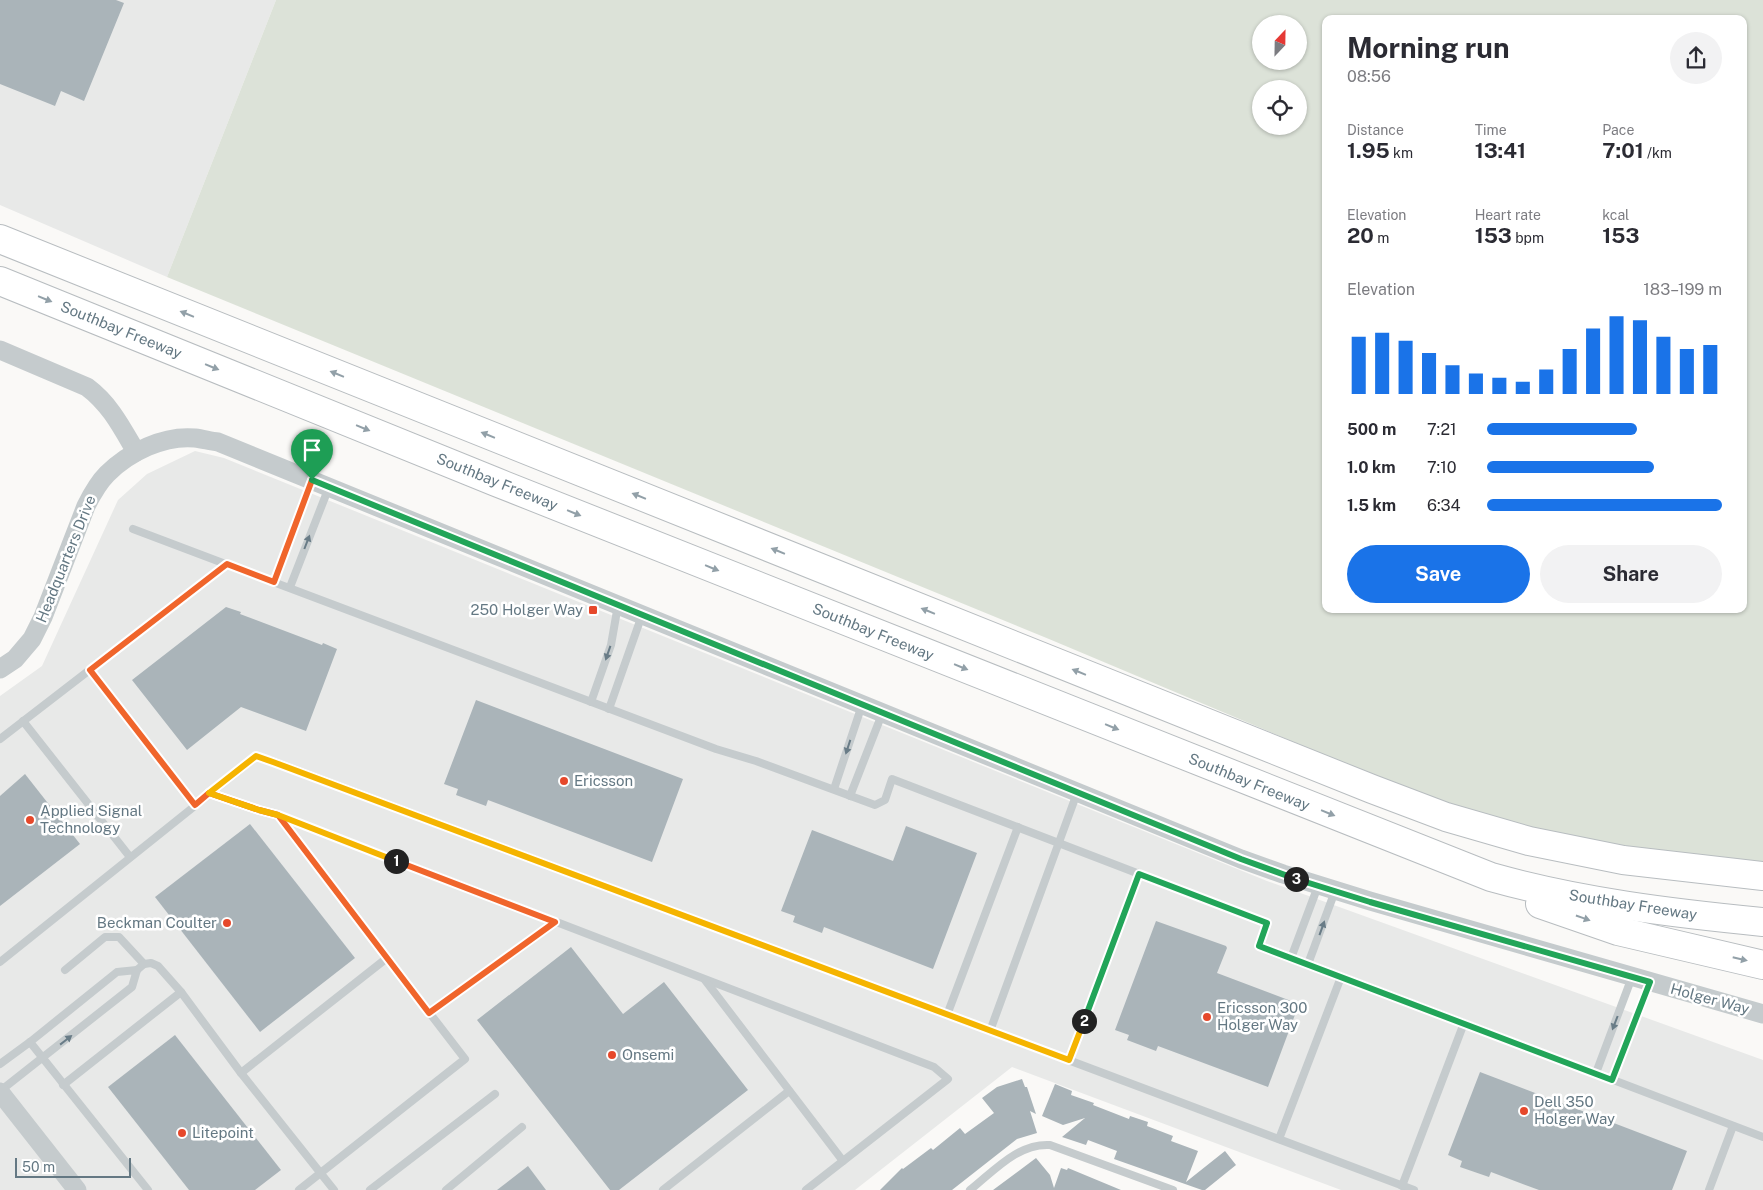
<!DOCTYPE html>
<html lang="en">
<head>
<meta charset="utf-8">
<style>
  :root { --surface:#fff; --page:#f2f2f3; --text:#2b2b33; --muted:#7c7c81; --accent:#1a73e8 }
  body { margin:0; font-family:"Public Sans",sans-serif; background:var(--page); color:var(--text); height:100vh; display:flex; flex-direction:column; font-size:19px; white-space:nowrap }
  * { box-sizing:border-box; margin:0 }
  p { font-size:16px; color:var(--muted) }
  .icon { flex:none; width:28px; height:28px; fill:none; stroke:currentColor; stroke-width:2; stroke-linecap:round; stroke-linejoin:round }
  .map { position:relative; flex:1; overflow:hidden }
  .side { position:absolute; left:1322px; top:15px; width:425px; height:598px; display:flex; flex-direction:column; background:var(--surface); border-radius:10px; box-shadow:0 1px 4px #0004 }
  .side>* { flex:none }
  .needle { width:32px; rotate:22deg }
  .tools { position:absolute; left:1252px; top:15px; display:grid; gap:10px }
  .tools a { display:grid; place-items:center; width:55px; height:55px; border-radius:50%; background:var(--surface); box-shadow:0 1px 4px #0004; font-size:25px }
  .scale { position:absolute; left:15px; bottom:12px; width:116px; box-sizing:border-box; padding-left:5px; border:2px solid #647883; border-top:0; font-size:14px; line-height:18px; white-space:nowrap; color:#647883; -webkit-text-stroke:4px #fff; paint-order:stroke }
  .pin { position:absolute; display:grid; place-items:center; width:42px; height:42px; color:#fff; margin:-51px -21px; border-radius:50% 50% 50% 0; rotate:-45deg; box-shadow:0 0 5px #0007 }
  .pin .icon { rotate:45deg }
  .km { position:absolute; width:25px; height:25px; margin:-12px; border-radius:50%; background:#222; color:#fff; font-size:14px; line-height:25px; text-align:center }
  .round { display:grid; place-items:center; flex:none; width:52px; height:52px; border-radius:26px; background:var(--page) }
  .head { display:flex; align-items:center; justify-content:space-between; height:85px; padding:0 25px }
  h1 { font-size:28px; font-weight:700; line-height:38px }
  .metrics { display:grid; grid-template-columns:repeat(3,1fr); gap:8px; height:85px; padding:5px 25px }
  .metrics div { display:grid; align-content:center }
  .metrics b { font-size:21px; font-weight:700 }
  .metrics small { font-size:14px; font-weight:400 }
  .metrics p { font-size:14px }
  .chart { height:140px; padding:10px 25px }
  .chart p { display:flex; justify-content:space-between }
  .chart svg { width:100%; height:90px; margin-top:5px; stroke:var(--accent); stroke-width:6 }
  .action { display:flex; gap:10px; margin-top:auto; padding:10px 25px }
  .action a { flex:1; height:58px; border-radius:30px; background:var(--accent); color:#fff; font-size:20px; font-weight:700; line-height:58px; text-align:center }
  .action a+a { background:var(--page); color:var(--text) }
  ul { padding:0 25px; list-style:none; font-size:16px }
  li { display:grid; grid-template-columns:80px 60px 1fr; align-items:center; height:38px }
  li i { height:12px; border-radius:6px; background:var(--accent) }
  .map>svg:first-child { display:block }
</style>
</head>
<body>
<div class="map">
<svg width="1763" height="1190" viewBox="0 0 1763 1190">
  <rect width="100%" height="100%" fill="#faf9f7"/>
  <g fill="#e8e9e8">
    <path d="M 0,0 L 276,0 L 167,277 L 0,205 Z"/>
    <path d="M 195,451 L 224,458 L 1267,881 L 1763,1060 L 1763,1190 L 1341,1190 L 1012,1067 L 855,1190 L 0,1190 L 0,696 L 42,666 L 118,500 L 147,474 Z"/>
  </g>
  <path fill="#dce2d8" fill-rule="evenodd" d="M 276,0 L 1763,0 L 1763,867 L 1529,841 L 1049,639 L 167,277 ZM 1326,19 L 1744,19 L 1744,609 L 1326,609 ZM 1261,24 L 1299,24 L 1299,61 L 1261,61 ZM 1261,89 L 1299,89 L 1299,126 L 1261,126 Z"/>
  <g fill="#aab4b9">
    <path d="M 0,0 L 116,0 L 124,3 L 84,101 L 61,91 L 55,106 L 0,84 Z"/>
    <path d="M 226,607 L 241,612 L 240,614 L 322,645 L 323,643 L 337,649 L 306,731 L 241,707 L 187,750 L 132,680 Z"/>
    <path d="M 476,700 L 683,779 L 652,862 L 488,800 L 486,806 L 456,795 L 458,789 L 444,784 Z"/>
    <path d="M 25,774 L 80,844 L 0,906 L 0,796 Z"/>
    <path d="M 250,824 L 355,958 L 260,1032 L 155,897 Z"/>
    <path d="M 906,826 L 977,853 L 933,969 L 824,927 L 822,933 L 793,922 L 795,916 L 781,911 L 812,830 L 893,861 Z"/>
    <path d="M 1156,921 L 1226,946 L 1227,948 L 1217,973 L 1299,1004 L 1268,1087 L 1158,1046 L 1156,1051 L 1127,1040 L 1129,1035 L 1115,1030 Z"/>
    <path d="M 571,947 L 623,1014 L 664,982 L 748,1090 L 619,1190 L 610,1190 L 477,1020 Z"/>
    <path d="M 175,1035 L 281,1170 L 255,1190 L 189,1190 L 108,1087 Z"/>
    <path d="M 1480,1072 L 1687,1151 L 1672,1190 L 1539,1190 L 1491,1172 L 1489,1177 L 1460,1167 L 1462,1161 L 1448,1155 Z"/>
    <path d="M 1022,1079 L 1025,1087 L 1027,1087 L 1036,1114 L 1030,1111 L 1037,1133 L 1017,1139 L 952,1190 L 880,1190 L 902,1168 L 903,1169 L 931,1148 L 933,1150 L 960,1128 L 965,1134 L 994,1113 L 982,1098 L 997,1087 Z"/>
    <path d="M 1055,1084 L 1072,1091 L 1071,1095 L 1094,1103 L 1093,1105 L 1129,1119 L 1130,1116 L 1148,1122 L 1147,1126 L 1173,1136 L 1171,1141 L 1198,1151 L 1186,1182 L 1225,1151 L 1236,1165 L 1205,1190 L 1202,1190 L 1114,1159 L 1117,1151 L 1088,1140 L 1086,1145 L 1062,1137 L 1085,1118 L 1063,1125 L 1042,1116 Z"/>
    <path d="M 1036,1158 L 1050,1175 L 1054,1188 L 1061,1168 L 1067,1170 L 1068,1168 L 1121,1190 L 993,1190 Z"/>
    <path d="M 528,1166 L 546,1190 L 497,1190 Z"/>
  </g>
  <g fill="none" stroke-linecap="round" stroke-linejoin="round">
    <g stroke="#b8bdc0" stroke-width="30">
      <g id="motorway">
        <path d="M 0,239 L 1372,789 L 1446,817 L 1529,841 L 1623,860 L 1763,876"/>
        <path d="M 0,281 L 496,482 L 1491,877 C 1580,902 1671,913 1763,922"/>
        <path d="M 1540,904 L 1618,931 L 1763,965"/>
      </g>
    </g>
    <g stroke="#c5cbcd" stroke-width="8">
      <path d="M 133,529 L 716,749 L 756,761 L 875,805 L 885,800 L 892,779 L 1267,923 L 1259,945 L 1763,1137"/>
      <path d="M 274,582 L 312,480"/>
      <path d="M 290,587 L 329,487"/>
      <path d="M 90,670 L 195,805"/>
      <path d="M 591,702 L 611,645 L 618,605"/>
      <path d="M 609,709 L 642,615"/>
      <path d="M 23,721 L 130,857"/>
      <path d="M 0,739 L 227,564"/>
      <path d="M 834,789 L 862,705"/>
      <path d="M 209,793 L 259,810 L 278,815 L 934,1067 L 948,1079 L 806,1190"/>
      <path d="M 850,796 L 882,714"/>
      <path d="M 278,816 L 465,1059 L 299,1190"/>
      <path d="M 1291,958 L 1318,886"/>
      <path d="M 0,962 L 256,757 L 273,761 L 1414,1190"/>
      <path d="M 1308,964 L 1335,891"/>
      <path d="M 65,970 L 105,937 L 119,937 L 144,964"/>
      <path d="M 137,970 L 144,964 L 151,963 L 158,966 L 181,992 L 241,1073 L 334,1190"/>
      <path d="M 705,980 L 843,1161"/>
      <path d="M 429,1013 L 555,922"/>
      <path d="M 947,1015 L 1018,827"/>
      <path d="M 990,1031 L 1077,793"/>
      <path d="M 30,1042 L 148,1190"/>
      <path d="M 1069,1060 L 1139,873"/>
      <path d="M 0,1064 L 30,1042 L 117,972 L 137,970 L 132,987 L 0,1091"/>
      <path d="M 241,1073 L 387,958"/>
      <path d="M 1596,1073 L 1632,977"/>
      <path d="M 1612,1080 L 1650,982"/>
      <path d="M 63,1085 L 181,992"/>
      <path d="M 1279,1139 L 1341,977"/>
      <path d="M 1402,1186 L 1464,1023"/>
      <path d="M 370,1190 L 495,1094"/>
      <path d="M 446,1190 L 522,1127"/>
      <path d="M 663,1190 L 789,1091"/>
      <path d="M 970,1190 C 994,1171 1018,1143 1050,1145 L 1173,1190"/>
      <path d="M 1709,1190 L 1733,1126"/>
    </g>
    <g stroke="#c5cbcd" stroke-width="19">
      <path d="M 0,350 L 87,387 C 110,404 122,428 136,452"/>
      <path d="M 0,669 L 15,659 L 32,639 L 43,617 L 86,506 C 92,494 98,483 107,474 C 129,452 164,435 195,438 C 203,439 210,441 218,442 L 1241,859 L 1283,874 L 1370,901 L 1763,1014"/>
      <path d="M 0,1092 L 77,1190"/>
    </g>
    <use href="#motorway" stroke="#fff" stroke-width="28"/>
  </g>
  <defs><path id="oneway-solid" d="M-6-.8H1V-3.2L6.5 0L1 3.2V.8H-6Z" transform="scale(1.25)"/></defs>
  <g fill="#92a0a8">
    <use href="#oneway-solid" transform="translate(45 299) rotate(22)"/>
    <use href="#oneway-solid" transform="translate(187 314) rotate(-158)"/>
    <use href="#oneway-solid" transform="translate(212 367) rotate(22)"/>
    <use href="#oneway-solid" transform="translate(337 374) rotate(-158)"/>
    <use href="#oneway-solid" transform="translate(363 428) rotate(22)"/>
    <use href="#oneway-solid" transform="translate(488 435) rotate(-158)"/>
    <use href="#oneway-solid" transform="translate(639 496) rotate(-158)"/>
    <use href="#oneway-solid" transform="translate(574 513) rotate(22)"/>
    <use href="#oneway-solid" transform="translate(778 551) rotate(-158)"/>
    <use href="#oneway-solid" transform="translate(712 568) rotate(22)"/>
    <use href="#oneway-solid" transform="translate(928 611) rotate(-158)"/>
    <use href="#oneway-solid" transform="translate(961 667) rotate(22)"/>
    <use href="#oneway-solid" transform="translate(1079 672) rotate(-158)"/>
    <use href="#oneway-solid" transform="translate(1112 727) rotate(22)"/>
    <use href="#oneway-solid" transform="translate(1328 813) rotate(22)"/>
    <use href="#oneway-solid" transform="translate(1583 918) rotate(19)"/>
    <use href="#oneway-solid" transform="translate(1740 959) rotate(13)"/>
  </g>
  <g fill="#697c87">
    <use href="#oneway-solid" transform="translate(307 542) rotate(-69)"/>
    <use href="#oneway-solid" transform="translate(608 653) rotate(109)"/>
    <use href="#oneway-solid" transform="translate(848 747) rotate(108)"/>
    <use href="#oneway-solid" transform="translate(1322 928) rotate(-70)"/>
    <use href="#oneway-solid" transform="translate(1615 1023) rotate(111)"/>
    <use href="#oneway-solid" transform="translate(66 1040) rotate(-38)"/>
  </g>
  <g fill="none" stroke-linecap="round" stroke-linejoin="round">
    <g stroke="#fff" stroke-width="10">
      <path id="split-1" d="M 312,480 L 274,582 L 227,564 L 90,670 L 195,805 L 209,793 L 259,810 L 278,815 L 429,1013 L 555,922 L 396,861"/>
    </g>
    <g stroke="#fff" stroke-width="10">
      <path id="split-2" d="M 396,861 L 278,815 L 259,810 L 209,793 L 256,756 L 273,762 L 1069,1060 L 1084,1021"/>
    </g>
    <g stroke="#fff" stroke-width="10">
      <path id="split-3" d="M 1084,1021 L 1139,874 L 1267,923 L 1259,946 L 1612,1080 L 1650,982 L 1370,902 L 1296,879"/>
    </g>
    <g stroke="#fff" stroke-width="10">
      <path id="split-4" d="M 312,480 L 1241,859 L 1296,879"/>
    </g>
    <use href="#split-1" stroke="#f0652b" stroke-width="6"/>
    <use href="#split-2" stroke="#f5b400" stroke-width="6"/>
    <use href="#split-3" stroke="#22a559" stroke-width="6"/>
    <use href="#split-4" stroke="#22a559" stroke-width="6"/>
  </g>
  <g fill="#e6482b" stroke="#fff" stroke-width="2">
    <rect x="588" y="605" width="10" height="10" rx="2.5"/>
    <circle cx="564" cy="781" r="5"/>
    <circle cx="30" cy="820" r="5"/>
    <circle cx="227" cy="923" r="5"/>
    <circle cx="1207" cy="1017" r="5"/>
    <circle cx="612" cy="1055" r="5"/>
    <circle cx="1524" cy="1111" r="5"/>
    <circle cx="182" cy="1133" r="5"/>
  </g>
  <g text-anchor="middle" stroke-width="5" stroke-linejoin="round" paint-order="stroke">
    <g font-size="15" fill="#647883" stroke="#fff">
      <text transform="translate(121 330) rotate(22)" y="5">Southbay Freeway</text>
      <text transform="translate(497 482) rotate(22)" y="5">Southbay Freeway</text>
      <text transform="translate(66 559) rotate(-68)" y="5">Headquarters Drive</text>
      <text transform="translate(873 632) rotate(22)" y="5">Southbay Freeway</text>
      <text transform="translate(1249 782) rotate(22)" y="5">Southbay Freeway</text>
      <text transform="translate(1633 905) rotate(9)" y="5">Southbay Freeway</text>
      <text transform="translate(1710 999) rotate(15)" y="5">Holger Way</text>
    </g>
    <g font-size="15" fill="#647883" stroke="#fff" text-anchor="start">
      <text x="583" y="615" text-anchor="end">250 Holger Way</text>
      <text x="574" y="786">Ericsson</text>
      <text x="40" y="816">Applied Signal<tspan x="40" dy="17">Technology</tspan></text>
      <text x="217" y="928" text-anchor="end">Beckman Coulter</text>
      <text x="1217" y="1013">Ericsson 300<tspan x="1217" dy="17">Holger Way</tspan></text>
      <text x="622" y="1060">Onsemi</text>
      <text x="1534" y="1107">Dell 350<tspan x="1534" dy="17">Holger Way</tspan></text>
      <text x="192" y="1138">Litepoint</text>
    </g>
  </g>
</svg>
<div class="tools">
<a><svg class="needle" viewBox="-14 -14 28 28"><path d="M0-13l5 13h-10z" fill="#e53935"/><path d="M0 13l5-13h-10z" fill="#7c7c81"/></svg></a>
<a><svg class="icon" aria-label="locate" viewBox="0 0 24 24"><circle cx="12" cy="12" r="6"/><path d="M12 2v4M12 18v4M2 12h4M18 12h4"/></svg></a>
</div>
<div class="scale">50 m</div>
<div class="pin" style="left:312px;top:480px;background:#1e9e55"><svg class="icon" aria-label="arrive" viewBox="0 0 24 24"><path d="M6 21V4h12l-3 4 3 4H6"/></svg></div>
<b class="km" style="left:396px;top:861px">1</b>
<b class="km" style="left:1084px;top:1021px">2</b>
<b class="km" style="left:1296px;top:879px">3</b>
<section class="side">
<div class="head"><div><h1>Morning run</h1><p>08:56</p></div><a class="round"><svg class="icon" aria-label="share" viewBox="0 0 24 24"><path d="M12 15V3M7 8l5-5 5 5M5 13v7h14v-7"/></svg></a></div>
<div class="metrics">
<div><p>Distance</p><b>1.95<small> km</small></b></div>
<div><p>Time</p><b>13:41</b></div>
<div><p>Pace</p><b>7:01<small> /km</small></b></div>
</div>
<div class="metrics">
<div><p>Elevation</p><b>20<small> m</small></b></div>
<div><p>Heart rate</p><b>153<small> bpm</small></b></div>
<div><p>kcal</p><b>153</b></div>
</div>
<div class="chart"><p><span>Elevation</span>183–199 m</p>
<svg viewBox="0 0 160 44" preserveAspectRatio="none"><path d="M5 44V16M15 44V14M25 44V18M35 44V24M45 44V30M55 44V34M65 44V36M75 44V38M85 44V32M95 44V22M105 44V12M115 44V6M125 44V8M135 44V16M145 44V22M155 44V20"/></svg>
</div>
<ul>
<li><b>500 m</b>7:21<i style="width:64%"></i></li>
<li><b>1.0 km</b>7:10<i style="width:71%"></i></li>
<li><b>1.5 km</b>6:34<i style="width:100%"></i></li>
</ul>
<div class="action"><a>Save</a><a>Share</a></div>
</section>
</div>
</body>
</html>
